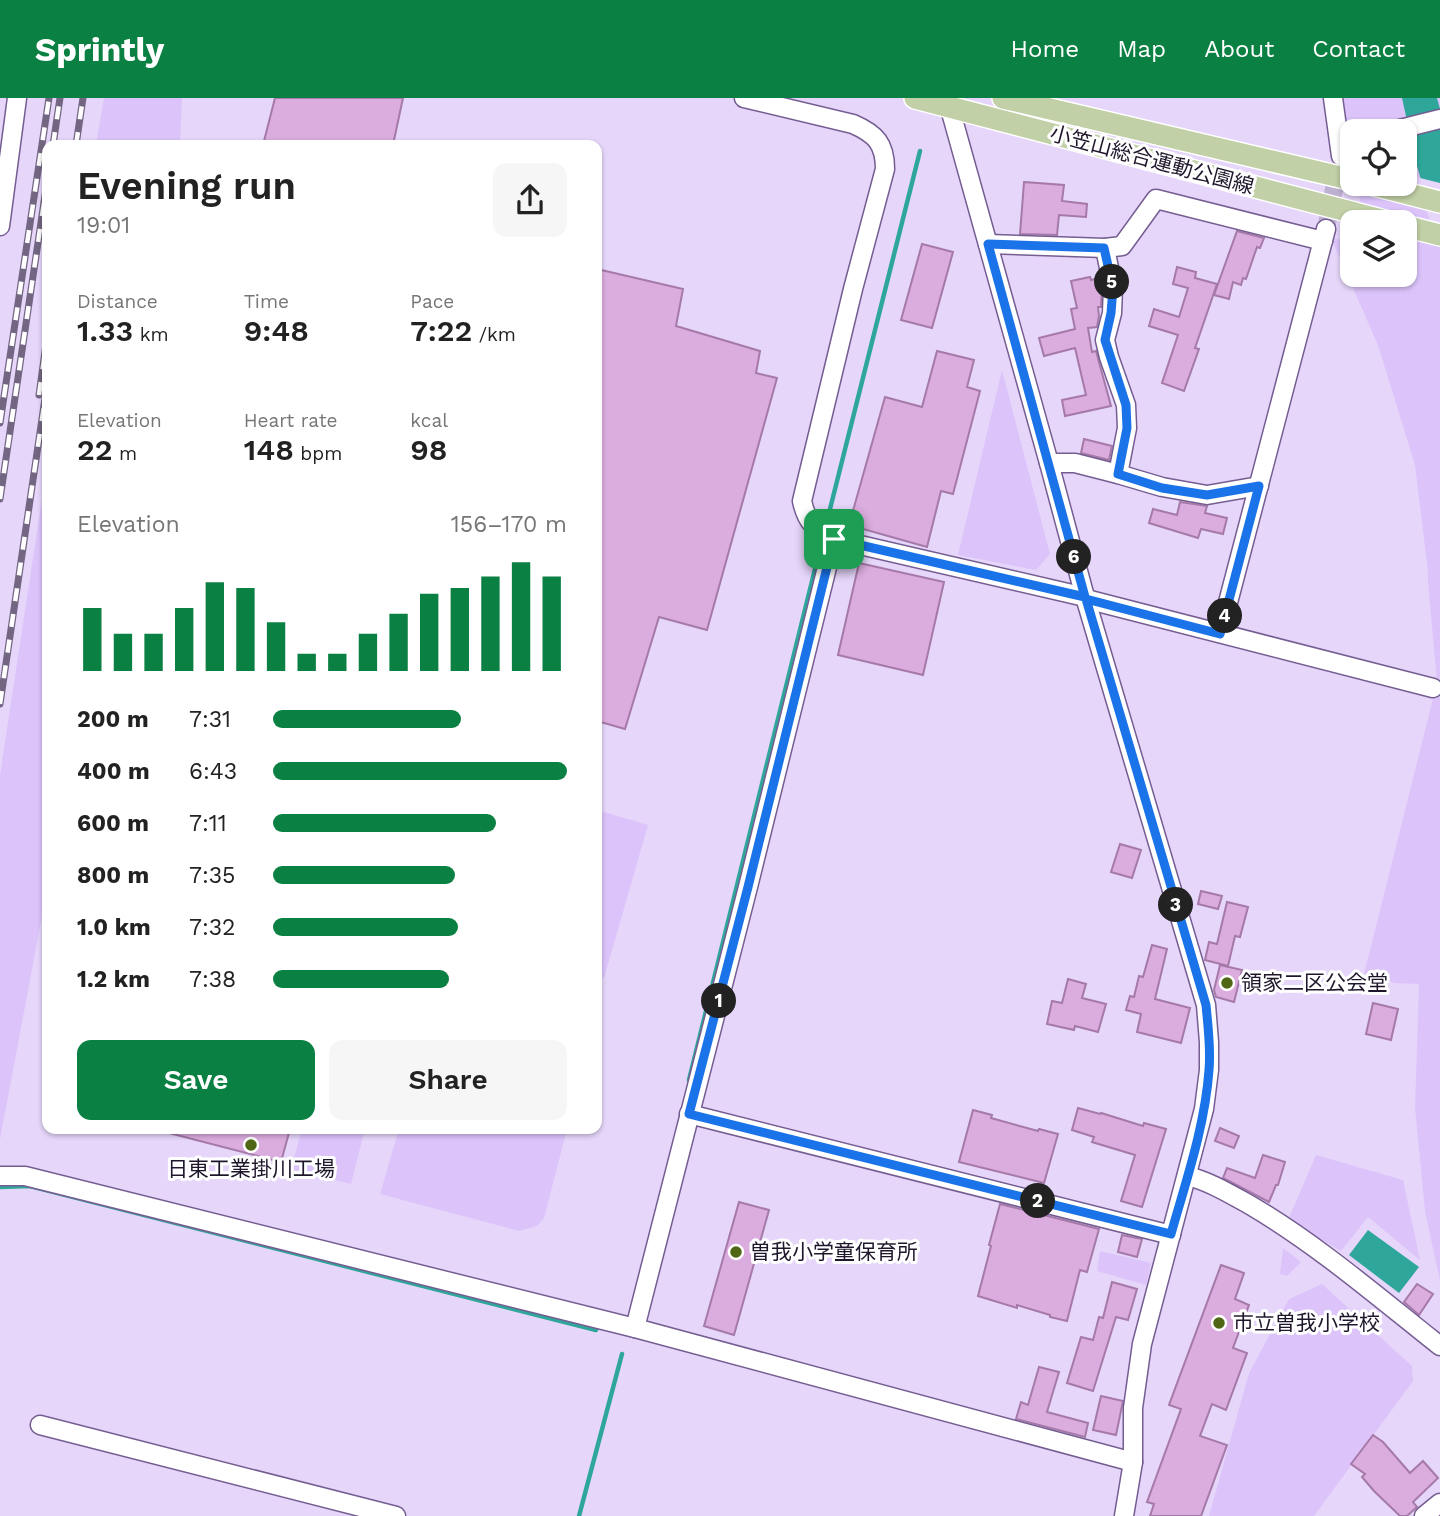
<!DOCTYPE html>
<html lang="en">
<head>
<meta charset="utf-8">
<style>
  :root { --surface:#fff; --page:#f6f6f6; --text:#222; --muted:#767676; --accent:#0b8043 }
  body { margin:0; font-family:"Work Sans","Noto Sans JP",sans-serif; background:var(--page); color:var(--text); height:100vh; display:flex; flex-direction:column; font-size:26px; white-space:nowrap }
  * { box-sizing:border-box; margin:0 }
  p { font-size:23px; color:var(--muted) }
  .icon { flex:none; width:38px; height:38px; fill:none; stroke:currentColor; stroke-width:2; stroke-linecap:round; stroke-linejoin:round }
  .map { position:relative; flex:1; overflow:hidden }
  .panel { position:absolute; left:42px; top:42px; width:560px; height:994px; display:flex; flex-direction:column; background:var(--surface); border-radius:14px; box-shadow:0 2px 5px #0004 }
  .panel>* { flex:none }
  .tools { position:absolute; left:1340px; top:21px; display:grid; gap:14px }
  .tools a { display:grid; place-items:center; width:77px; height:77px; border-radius:14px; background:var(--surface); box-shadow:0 2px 5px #0004; font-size:35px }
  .pin { position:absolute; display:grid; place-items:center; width:60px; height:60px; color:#fff; margin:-30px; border-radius:14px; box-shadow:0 4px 10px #0006 }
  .km { position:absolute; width:35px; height:35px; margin:-18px; border-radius:50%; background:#222; color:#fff; font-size:19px; line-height:35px; text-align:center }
  .round { display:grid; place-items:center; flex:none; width:74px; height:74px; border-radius:14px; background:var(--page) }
  .head { display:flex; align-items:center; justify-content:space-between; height:119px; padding:0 35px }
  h1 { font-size:38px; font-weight:600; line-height:52px }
  .stats { display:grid; grid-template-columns:repeat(3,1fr); gap:10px; height:119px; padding:7px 35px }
  .stats div { display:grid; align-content:center }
  .stats b { font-size:30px; font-weight:600 }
  .stats small { font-size:19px; font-weight:400 }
  .stats p { font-size:19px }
  .chart { height:196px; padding:14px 35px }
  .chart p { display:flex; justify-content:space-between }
  .chart svg { width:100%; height:126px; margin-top:7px; stroke:var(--accent); stroke-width:6 }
  .cta { display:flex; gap:14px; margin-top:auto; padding:14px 35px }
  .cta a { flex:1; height:80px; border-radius:14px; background:var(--accent); color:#fff; font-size:28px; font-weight:600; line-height:80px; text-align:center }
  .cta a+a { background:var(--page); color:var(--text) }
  ul { padding:0 35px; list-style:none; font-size:23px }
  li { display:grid; grid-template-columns:112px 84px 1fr; align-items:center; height:52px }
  li i { height:18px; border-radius:9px; background:var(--accent) }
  header { display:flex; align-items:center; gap:42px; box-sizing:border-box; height:98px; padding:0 35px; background:var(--accent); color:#fff }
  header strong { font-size:33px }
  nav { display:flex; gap:38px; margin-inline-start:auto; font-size:24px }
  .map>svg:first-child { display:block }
</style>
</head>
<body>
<header>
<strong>Sprintly</strong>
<nav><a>Home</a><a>Map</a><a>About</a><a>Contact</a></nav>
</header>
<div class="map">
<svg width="1440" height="1418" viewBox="0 0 1440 1418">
  <rect width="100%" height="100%" fill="#e6d6fa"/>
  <g fill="#dcc4fb">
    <path d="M 104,0 L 182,0 L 180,47 L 96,47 Z"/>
    <path d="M 1343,0 L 1440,0 L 1440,1183 L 1425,1113 L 1415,1010 L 1419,886 L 1395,885 L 1364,876 L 1437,585 L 1428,483 L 1428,474 L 1415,367 L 1378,247 L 1331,140 L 1353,144 L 1353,177 L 1405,177 L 1405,124 L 1364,124 L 1357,86 L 1405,86 L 1405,33 L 1353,33 L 1353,63 Z"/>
    <path d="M 1002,272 L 1050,456 L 1036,472 L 958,457 Z"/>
    <path d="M 47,368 L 47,792 L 0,1041 L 0,677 Z"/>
    <path d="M 597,712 L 648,727 L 604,880 L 597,879 Z"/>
    <path d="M 302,1031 L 365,1031 L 351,1086 L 291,1071 Z"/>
    <path d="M 399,1031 L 567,1031 L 544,1120 L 537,1128 L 519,1133 L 380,1096 Z"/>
    <path d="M 1316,1057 L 1403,1082 L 1420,1162 L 1368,1119 L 1341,1153 L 1288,1122 Z"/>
    <path d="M 1283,1150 L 1301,1164 L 1287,1178 L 1280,1176 Z"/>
    <path d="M 1100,1153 L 1151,1165 L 1146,1187 L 1097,1173 Z"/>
    <path d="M 1322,1186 L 1412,1268 L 1413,1283 L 1314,1418 L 1209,1418 L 1249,1275 L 1289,1201 Z"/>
  </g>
  <g fill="#2ea79a">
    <path d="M 1402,0 L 1437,0 L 1440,11 L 1440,145 L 1417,68 Z"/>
    <path d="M 1368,1132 L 1419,1169 L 1399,1195 L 1349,1157 Z"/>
  </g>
  <path fill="#e6d6fa" d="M 1416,79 L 1440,85 L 1440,148 L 1437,146 Z"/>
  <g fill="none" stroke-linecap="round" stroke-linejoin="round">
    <g stroke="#2ea79a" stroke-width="4.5">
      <path d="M 830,411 L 920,53"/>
      <path d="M 689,982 L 816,467"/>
      <path d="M 0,1089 L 30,1088 L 596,1232"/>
      <path d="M 579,1418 L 622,1256"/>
    </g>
  </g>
  <g fill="#dbacde" stroke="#a579a8" stroke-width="2">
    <path d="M 275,0 L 403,0 L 393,47 L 263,47 Z"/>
    <path d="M 1024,84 L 1064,87 L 1062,103 L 1087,106 L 1086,119 L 1059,117 L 1057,137 L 1020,136 Z"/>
    <path d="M 1237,133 L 1264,140 L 1260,150 L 1257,149 L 1246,181 L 1243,180 L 1241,187 L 1233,184 L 1229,201 L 1214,197 Z"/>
    <path d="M 922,146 L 953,154 L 932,230 L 901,222 Z"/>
    <path d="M 1177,169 L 1196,174 L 1195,180 L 1217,186 L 1195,250 L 1199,251 L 1184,293 L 1162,285 L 1178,237 L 1149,228 L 1154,211 L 1179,219 L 1188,190 L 1173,186 Z"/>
    <path d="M 597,171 L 683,191 L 676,228 L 760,253 L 756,275 L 777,280 L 707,532 L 659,519 L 625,631 L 597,623 Z"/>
    <path d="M 1090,179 L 1091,182 L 1099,180 L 1102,191 L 1101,209 L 1098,209 L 1099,218 L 1097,229 L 1088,230 L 1092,254 L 1096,253 L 1111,308 L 1065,318 L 1062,302 L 1086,297 L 1075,250 L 1044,258 L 1039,240 L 1075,231 L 1071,211 L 1077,210 L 1071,183 Z"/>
    <path d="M 937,253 L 974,262 L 967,289 L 980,293 L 953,396 L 941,393 L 927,449 L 849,427 L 885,299 L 922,309 Z"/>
    <path d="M 1084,341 L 1112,348 L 1109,362 L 1081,355 Z"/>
    <path d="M 1180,404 L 1207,408 L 1205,415 L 1227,420 L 1223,436 L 1201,431 L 1198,440 L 1149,425 L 1153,411 L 1177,417 Z"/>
    <path d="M 859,465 L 944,484 L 923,577 L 838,557 Z"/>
    <path d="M 1120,746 L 1141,752 L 1132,780 L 1111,774 Z"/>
    <path d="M 1201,793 L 1222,798 L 1218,811 L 1198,806 Z"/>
    <path d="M 1227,804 L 1248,809 L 1240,839 L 1235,838 L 1228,868 L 1205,862 L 1209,844 L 1217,846 Z"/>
    <path d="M 1152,847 L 1167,851 L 1155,901 L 1190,910 L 1181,945 L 1137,934 L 1141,916 L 1126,912 L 1130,898 L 1134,899 L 1139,878 L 1143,879 Z"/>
    <path d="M 1220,867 L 1242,872 L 1234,904 L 1216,899 L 1214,892 Z"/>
    <path d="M 1068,881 L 1086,886 L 1082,900 L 1106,906 L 1098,934 L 1075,928 L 1074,932 L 1047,926 L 1052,903 L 1062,905 Z"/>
    <path d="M 1373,905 L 1398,911 L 1391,942 L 1366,936 Z"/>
    <path d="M 1078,1010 L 1100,1016 L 1101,1015 L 1143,1028 L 1144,1025 L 1166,1031 L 1142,1109 L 1121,1103 L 1135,1057 L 1092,1044 L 1094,1039 L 1072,1032 Z"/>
    <path d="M 973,1012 L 992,1017 L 991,1020 L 1038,1033 L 1039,1031 L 1058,1036 L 1044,1085 L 959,1064 Z"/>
    <path d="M 1220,1030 L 1239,1038 L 1234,1050 L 1215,1043 Z"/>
    <path d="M 170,1031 L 290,1031 L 281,1064 L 169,1035 Z"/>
    <path d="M 1263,1057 L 1285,1064 L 1278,1087 L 1276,1087 L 1269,1104 L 1223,1080 L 1227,1070 L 1255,1080 Z"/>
    <path d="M 739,1104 L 769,1112 L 734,1237 L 704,1228 Z"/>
    <path d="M 1000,1106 L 1099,1131 L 1087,1174 L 1080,1172 L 1067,1223 L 1050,1219 L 1050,1217 L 1017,1207 L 1017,1210 L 978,1198 L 991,1148 L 989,1147 Z"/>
    <path d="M 1122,1137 L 1142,1141 L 1137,1159 L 1118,1154 Z"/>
    <path d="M 1221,1167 L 1244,1175 L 1235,1201 L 1249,1207 L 1233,1250 L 1247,1255 L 1226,1312 L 1212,1306 L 1200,1338 L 1227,1347 L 1201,1418 L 1150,1418 L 1154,1406 L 1147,1404 L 1181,1311 L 1169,1307 Z"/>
    <path d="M 1112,1184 L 1137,1191 L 1128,1222 L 1116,1219 L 1093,1293 L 1067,1285 L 1081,1239 L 1093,1242 L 1099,1219 L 1103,1220 Z"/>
    <path d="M 1417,1186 L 1433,1196 L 1419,1217 L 1404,1204 Z"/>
    <path d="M 1039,1269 L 1059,1274 L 1047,1314 L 1088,1325 L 1085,1339 L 1016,1321 L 1021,1304 L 1028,1307 Z"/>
    <path d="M 1101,1298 L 1123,1303 L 1116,1337 L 1093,1332 Z"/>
    <path d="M 1373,1337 L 1383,1344 L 1410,1375 L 1423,1363 L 1438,1380 L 1413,1404 L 1417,1409 L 1407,1418 L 1400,1418 L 1374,1393 L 1362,1379 L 1365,1376 L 1351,1366 Z"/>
  </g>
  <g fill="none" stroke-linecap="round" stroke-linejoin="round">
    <path stroke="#beb0d1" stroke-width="18" stroke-dasharray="18 9" stroke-linecap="butt" d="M 1326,131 L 1339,66"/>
    <g stroke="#755d92" stroke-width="21">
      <g id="minor">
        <path d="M 744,0 L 853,26 C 876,36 885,46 885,71 L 853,191 L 802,403 C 807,426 815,430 834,441 L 1085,499"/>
        <path d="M 947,0 L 1049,365 L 1085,499 L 1206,907 L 1209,944 L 1209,972 L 1204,1011 L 1142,1246 L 1133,1310 L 1133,1364 L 1124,1418"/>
        <path d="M 1333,0 L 1341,58"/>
        <path d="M 1392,33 L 1440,21"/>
        <path d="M 0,128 L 17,0"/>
        <path d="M 988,146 L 1105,150 L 1122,148 L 1156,101 L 1323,143"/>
        <path d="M 1105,150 L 1113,190 L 1112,215 L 1105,242 L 1109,259 L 1126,307 L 1127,330 L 1118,376"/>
        <path d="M 1049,365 L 1075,365 L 1118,376 L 1162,389 L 1207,397 L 1259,388"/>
        <path d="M 1086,501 L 1433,590"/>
        <path d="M 1220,535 L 1326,131"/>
        <path d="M 689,1016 L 1171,1137"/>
        <path d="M 0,1078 L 25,1078 L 635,1230 L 1133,1364"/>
        <path d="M 1187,1078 C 1209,1083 1230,1096 1250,1107 C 1318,1147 1378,1199 1440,1248"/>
        <path d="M 635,1230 L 748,789 L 834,441"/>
        <path d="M 40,1327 L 396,1418"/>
        <path d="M 1424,1418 L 1440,1405"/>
      </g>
    </g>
    <g stroke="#fff" stroke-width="24">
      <g id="major">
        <path d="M 915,0 L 1389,124"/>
        <path d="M 1003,0 L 1353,82"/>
        <path d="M 1370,86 L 1440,104"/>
        <path d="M 1405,128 L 1440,137"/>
      </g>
    </g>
    <use href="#minor" stroke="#fff" stroke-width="18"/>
    <use href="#major" stroke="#c1d0a6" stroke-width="21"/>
    <g stroke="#736682" stroke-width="7">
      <g id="rail">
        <path d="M 53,47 L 60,0"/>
        <path d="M 76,47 L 83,0"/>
        <path d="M 39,297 L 47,239"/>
        <path d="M 0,325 L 49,0"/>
        <path d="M 0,401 L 47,84"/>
        <path d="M 0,606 L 47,287"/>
      </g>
    </g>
    <use href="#rail" stroke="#fff" stroke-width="4.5" stroke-dasharray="13" stroke-linecap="butt"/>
  </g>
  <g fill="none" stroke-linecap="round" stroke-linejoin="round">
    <g stroke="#fff" stroke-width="14">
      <path id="route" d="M 988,146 L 1104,150 L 1113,190 L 1111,215 L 1105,242 L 1126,307 L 1127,330 L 1118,376 L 1162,390 L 1207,397 L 1259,388 L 1220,536 L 1086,501 L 1206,907 C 1208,929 1211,950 1209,972 C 1205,1028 1186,1083 1171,1136 L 689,1016 L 748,789 L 834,441 L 1085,499 Z"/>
    </g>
    <use href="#route" stroke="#1a73e8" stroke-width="9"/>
  </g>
  <g fill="#4f6614" stroke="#fff" stroke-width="2.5">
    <circle cx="1227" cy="885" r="7"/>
    <circle cx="251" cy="1047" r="7"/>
    <circle cx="736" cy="1154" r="7"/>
    <circle cx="1219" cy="1225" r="7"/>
  </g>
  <g text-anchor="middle" stroke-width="6" stroke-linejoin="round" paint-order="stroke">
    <g font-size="21" fill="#20162b" stroke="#fff">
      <text transform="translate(1152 62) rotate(15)" y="7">小笠山総合運動公園線</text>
    </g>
    <g font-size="21" fill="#20162b" stroke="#fff" text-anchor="start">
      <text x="1241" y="892">領家二区公会堂</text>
      <text x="251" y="1078" text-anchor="middle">日東工業掛川工場</text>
      <text x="750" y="1161">曽我小学童保育所</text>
      <text x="1233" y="1232">市立曽我小学校</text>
    </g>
  </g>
</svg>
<div class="tools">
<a><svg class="icon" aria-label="locate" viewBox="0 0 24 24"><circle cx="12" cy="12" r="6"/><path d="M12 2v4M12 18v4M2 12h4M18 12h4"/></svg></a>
<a><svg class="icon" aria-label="layers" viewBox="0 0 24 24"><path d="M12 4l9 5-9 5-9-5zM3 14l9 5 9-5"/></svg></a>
</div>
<div class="pin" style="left:834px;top:441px;background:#1e9e55"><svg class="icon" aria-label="arrive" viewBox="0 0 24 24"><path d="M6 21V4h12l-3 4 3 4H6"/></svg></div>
<b class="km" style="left:719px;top:903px">1</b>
<b class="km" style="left:1038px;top:1103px">2</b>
<b class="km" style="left:1176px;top:807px">3</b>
<b class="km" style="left:1225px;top:518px">4</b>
<b class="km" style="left:1112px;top:184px">5</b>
<b class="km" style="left:1074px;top:459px">6</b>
<section class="panel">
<div class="head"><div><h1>Evening run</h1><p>19:01</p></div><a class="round"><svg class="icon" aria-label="share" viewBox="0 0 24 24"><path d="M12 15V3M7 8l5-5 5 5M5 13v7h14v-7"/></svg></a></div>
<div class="stats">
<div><p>Distance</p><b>1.33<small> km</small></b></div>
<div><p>Time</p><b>9:48</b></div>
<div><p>Pace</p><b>7:22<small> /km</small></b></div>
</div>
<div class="stats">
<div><p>Elevation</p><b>22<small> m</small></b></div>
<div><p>Heart rate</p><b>148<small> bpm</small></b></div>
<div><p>kcal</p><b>98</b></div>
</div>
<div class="chart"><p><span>Elevation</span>156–170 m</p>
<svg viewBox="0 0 160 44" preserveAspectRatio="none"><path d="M5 44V22M15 44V31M25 44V31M35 44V22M45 44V13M55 44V15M65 44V27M75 44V38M85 44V38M95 44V31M105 44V24M115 44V17M125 44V15M135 44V11M145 44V6M155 44V11"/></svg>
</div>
<ul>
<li><b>200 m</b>7:31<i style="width:64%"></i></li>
<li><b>400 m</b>6:43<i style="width:100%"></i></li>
<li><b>600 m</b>7:11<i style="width:76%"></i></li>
<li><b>800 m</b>7:35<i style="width:62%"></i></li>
<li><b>1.0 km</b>7:32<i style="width:63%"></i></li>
<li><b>1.2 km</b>7:38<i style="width:60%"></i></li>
</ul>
<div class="cta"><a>Save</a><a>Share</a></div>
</section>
</div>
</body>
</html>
